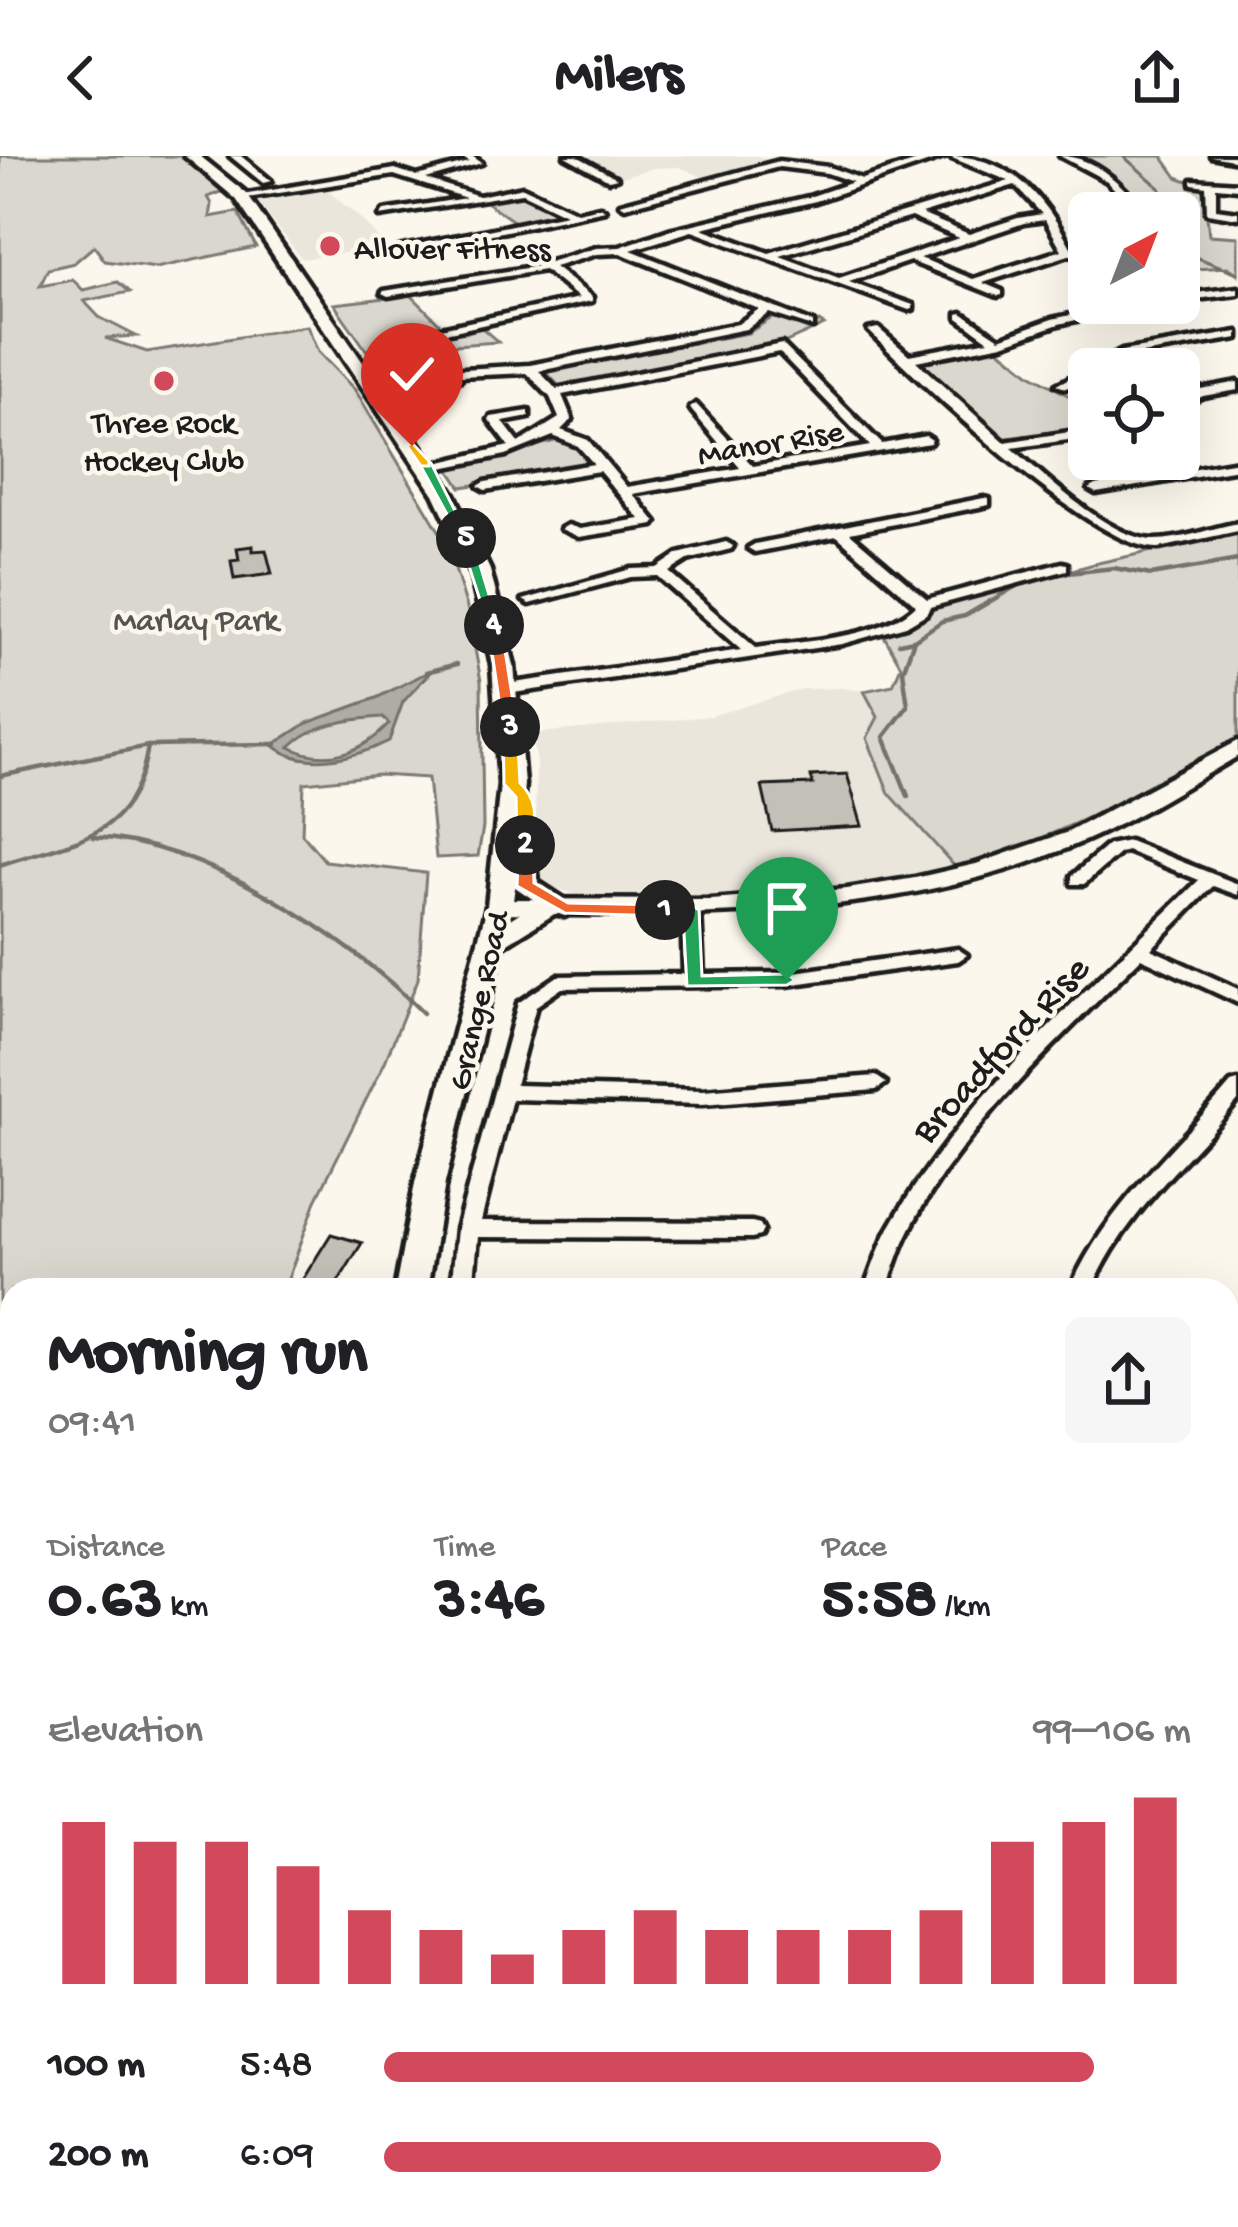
<!DOCTYPE html>
<html lang="en">
<head>
<meta charset="utf-8">
<style>
  :root { --surface:#fff; --page:#f6f6f6; --text:#202124; --muted:#757577; --accent:#d1495b }
  body { margin:0; font-family:"Gochi Hand",sans-serif; background:var(--page); color:var(--text); height:100vh; display:flex; flex-direction:column; font-size:45px; white-space:nowrap }
  * { box-sizing:border-box; margin:0 }
  p { font-size:39px; color:var(--muted) }
  .icon { flex:none; width:66px; height:66px; fill:none; stroke:currentColor; stroke-width:2; stroke-linecap:round; stroke-linejoin:round }
  .map { position:relative; flex:1; overflow:hidden }
  .panel { position:absolute; left:0px; top:1122px; width:1239px; height:951px; display:flex; flex-direction:column; background:var(--surface); border-radius:36px 36px 0 0; box-shadow:0 12px 48px #0002 }
  .panel>* { flex:none }
  .needle { width:78px; rotate:42deg }
  .buttons { position:absolute; left:1068px; top:36px; display:grid; gap:24px }
  .buttons a { display:grid; place-items:center; width:132px; height:132px; border-radius:18px; background:var(--surface); box-shadow:0 12px 48px #0002; font-size:60px }
  .pin { position:absolute; display:grid; place-items:center; width:102px; height:102px; color:#fff; margin:-123px -51px; border-radius:50% 50% 50% 0; rotate:-45deg; box-shadow:0 0 12px #0007 }
  .pin .icon { rotate:45deg }
  .km { position:absolute; width:60px; height:60px; margin:-30px; border-radius:50%; background:#222; color:#fff; font-size:33px; line-height:60px; text-align:center }
  .round { display:grid; place-items:center; flex:none; width:126px; height:126px; border-radius:18px; background:var(--page) }
  .headline { display:flex; align-items:center; justify-content:space-between; height:204px; padding:0 48px }
  h1 { font-size:66px; font-weight:800; line-height:90px }
  .stats { display:grid; grid-template-columns:repeat(3,1fr); gap:18px; height:204px; padding:12px 48px }
  .stats div { display:grid; align-content:center }
  .stats b { font-size:60px; font-weight:800 }
  .stats small { font-size:33px; font-weight:400 }
  .stats p { font-size:33px }
  .chart { height:336px; padding:24px 48px }
  .chart p { display:flex; justify-content:space-between }
  .chart svg { width:100%; height:216px; margin-top:12px; stroke:var(--accent); stroke-width:6 }
  ul { padding:0 48px; list-style:none; font-size:39px }
  li { display:grid; grid-template-columns:192px 144px 1fr; align-items:center; height:90px }
  li i { height:30px; border-radius:15px; background:var(--accent) }
  header { display:flex; justify-content:space-between; align-items:center; height:156px; padding:0 48px; background:var(--surface); font-size:54px; font-weight:800 }
  .map>svg:first-child { display:block }
</style>
</head>
<body>
<header><svg class="icon" aria-label="back" viewBox="0 0 24 24"><path d="M15 5l-7 7 7 7"/></svg>Milers<svg class="icon" aria-label="share" viewBox="0 0 24 24"><path d="M12 15V3M7 8l5-5 5 5M5 13v7h14v-7"/></svg></header>
<div class="map">
<svg width="1238" height="2071" viewBox="0 0 1238 2071">
  <rect width="100%" height="100%" fill="#fbf7ec"/>
  <filter id="ink" filterUnits="userSpaceOnUse"><feTurbulence type="fractalNoise" baseFrequency=".00833" numOctaves="2"/><feDisplacementMap in="SourceGraphic" scale="24" xChannelSelector="R" yChannelSelector="G"/><feConvolveMatrix kernelMatrix="1 2 1 2 8 2 1 2 1" color-interpolation-filters="sRGB"/></filter>
  <g filter="url(#ink)">
    <g fill="#eae6dc">
      <path d="M 582,0 L 757,0 L 776,7 L 707,23 L 680,11 L 654,12 L 622,21 Z"/>
      <path d="M 327,34 L 359,61 L 386,91 L 302,103 L 256,43 Z"/>
      <path d="M 842,532 L 864,535 L 878,561 L 898,648 L 957,713 L 915,723 L 687,743 L 588,742 L 541,728 L 535,718 L 536,602 L 531,578 L 710,560 L 803,533 Z"/>
      <path d="M 1227,1525 L 1238,1533 L 1238,1882 L 1227,1888 Z"/>
    </g>
    <g fill="#dad7ce" stroke="#7b7a75" stroke-width="3">
      <path d="M 0,0 L 180,0 L 224,35 L 208,41 L 212,48 L 210,61 L 238,56 L 256,91 L 156,112 L 105,105 L 94,90 L 74,107 L 48,113 L 40,130 L 73,124 L 83,134 L 118,126 L 130,136 L 84,145 L 99,161 L 136,180 L 105,182 L 147,196 L 307,170 L 318,196 L 355,234 L 447,388 L 467,451 L 481,525 L 483,671 L 478,700 L 436,702 L 428,622 L 378,619 L 304,627 L 302,678 L 325,705 L 426,717 L 418,823 L 385,906 L 317,1042 L 284,1134 L 12,1134 L 12,1392 L 0,1402 Z"/>
      <path d="M 1071,0 L 1162,0 L 1177,21 L 1204,31 L 1209,79 L 1238,81 L 1238,118 L 1228,111 L 1179,114 L 1179,57 L 1146,57 L 1115,24 Z"/>
      <path d="M 520,37 L 569,59 L 519,69 L 483,44 Z"/>
      <path d="M 411,139 L 447,175 L 465,177 L 481,171 L 498,186 L 367,195 L 334,148 Z"/>
      <path d="M 775,160 L 808,173 L 819,166 L 824,169 L 777,190 L 561,232 L 544,214 L 748,177 Z"/>
      <path d="M 997,191 L 1030,218 L 1089,251 L 1089,272 L 999,283 L 922,208 L 928,202 Z"/>
      <path d="M 559,284 L 574,287 L 592,311 L 461,331 L 448,312 Z"/>
      <path d="M 1238,376 L 1238,582 C 1145,635 1060,680 957,713 L 889,637 L 867,582 L 878,561 L 864,535 L 893,529 L 901,510 L 884,480 L 922,464 L 936,451 L 1098,407 Z"/>
    </g>
    <path fill="#afaca5" stroke="#74726e" stroke-width="3" fill-rule="evenodd" d="M 432,514 L 403,546 L 389,585 C 356,602 304,615 273,589 L 307,567 L 376,542 ZM 382,561 L 389,568 C 363,596 326,610 290,591 C 312,568 350,563 382,561 Z"/>
    <g fill="none" stroke-linecap="round" stroke-linejoin="round">
      <path stroke="#74726e" stroke-width="3" d="M 1123,0 L 1160,32 L 1195,101 L 1238,117"/>
      <g stroke="#74726e" stroke-width="4.5">
        <path d="M 1041,420 L 1114,412 L 1151,419 L 1238,404"/>
        <path d="M 899,487 L 914,484 L 942,465 L 965,460 L 1023,426"/>
        <path d="M 426,516 L 457,508"/>
        <path d="M 0,620 L 148,590"/>
        <path d="M 908,640 L 884,581 L 908,550 L 903,515 L 914,484"/>
        <path d="M 93,681 C 205,687 345,778 423,857"/>
        <path d="M 0,709 C 78,682 133,685 148,590 L 276,588"/>
      </g>
      <path stroke="#74726e" stroke-width="8" d="M 563,2061 L 567,2071"/>
    </g>
    <g fill="#c3c0b8" stroke="#1c1c1c" stroke-width="3">
      <path d="M 253,390 L 253,395 L 266,394 L 272,418 L 234,423 L 231,405 L 239,404 L 237,392 Z"/>
      <path d="M 847,618 L 862,670 L 772,675 L 762,630 L 813,628 L 811,620 Z"/>
      <path d="M 331,1078 L 362,1087 L 333,1134 L 296,1134 Z"/>
    </g>
    <g fill="none" stroke-linecap="round" stroke-linejoin="round">
      <g stroke="#1c1c1c" stroke-width="9">
        <g id="minor">
          <path d="M 230,0 L 241,0 L 271,25 L 263,27 Z"/>
          <path d="M 460,0 L 472,0 L 482,7 L 426,23 L 479,40 L 523,31 L 577,56 L 600,51 L 605,54 L 403,97 L 399,92 L 566,58 L 522,37 L 380,60 L 384,55 L 466,42 L 394,19 L 241,43 L 236,40 L 395,13 L 417,20 L 469,6 Z"/>
          <path d="M 565,0 L 577,0 L 617,22 L 609,24 Z"/>
          <path d="M 932,0 L 947,0 L 816,45 L 702,72 L 769,97 L 1009,25 L 947,0 C 1012,0 1045,41 1072,93 L 1089,92 L 1089,98 L 1069,99 L 983,127 L 1002,135 L 1002,139 L 998,140 L 910,105 L 849,126 L 913,149 L 913,153 L 909,154 L 692,75 L 631,94 L 813,167 L 813,171 L 769,157 L 746,173 L 539,215 L 556,233 L 782,188 L 882,288 L 926,280 L 932,284 L 930,287 L 633,338 L 656,366 L 654,369 L 579,381 L 561,373 L 568,369 L 580,373 L 640,363 L 599,315 L 485,334 L 478,330 L 485,326 L 594,308 L 578,290 L 553,280 L 506,299 L 427,315 L 420,311 L 509,290 L 489,264 L 491,261 L 529,255 L 529,261 L 503,266 L 519,287 L 559,262 L 550,241 L 527,217 L 459,220 L 461,223 L 455,227 L 446,220 L 446,214 L 530,209 L 738,168 L 759,153 L 620,97 L 597,98 L 554,111 L 592,141 L 592,145 L 445,177 L 439,174 L 441,172 L 579,142 L 544,114 L 388,140 L 382,137 L 384,135 L 532,111 L 596,92 L 620,91 L 669,74 L 809,41 L 853,26 L 827,17 L 779,11 L 625,51 L 620,48 L 779,5 L 829,11 L 862,23 ZM 1015,29 L 1042,58 L 1018,62 L 969,78 L 921,58 ZM 911,61 L 959,82 L 839,122 L 780,100 ZM 1045,64 L 1062,94 L 973,123 L 920,102 L 1024,67 ZM 779,196 L 870,290 L 753,310 L 696,248 L 690,252 L 692,255 L 740,312 L 627,331 L 588,284 L 561,274 L 572,263 L 562,239 Z"/>
          <path d="M 1060,0 C 1096,0 1125,32 1147,57 L 1136,57 L 1107,25 Z"/>
          <path d="M 1211,0 L 1238,0 L 1238,5 Z"/>
          <path d="M 1192,24 L 1238,27 L 1238,33 L 1216,31 L 1216,53 L 1238,56 L 1238,62 L 1207,57 L 1206,30 L 1192,28 Z"/>
          <path d="M 1238,132 L 1238,138 L 1179,145 L 1179,139 Z"/>
          <path d="M 1127,147 L 1149,147 L 1059,168 L 1003,188 L 916,205 L 1005,286 L 1089,273 L 1089,281 L 1012,292 C 1045,320 1110,383 1154,384 C 1182,384 1211,372 1238,367 L 1238,375 L 1159,392 C 1094,395 917,224 868,174 L 878,172 L 909,199 L 989,184 L 958,162 L 958,158 L 962,157 L 1000,182 L 1052,163 Z"/>
          <path d="M 1238,176 L 1238,182 L 1129,200 L 1104,213 L 1089,213 L 1089,221 L 1066,232 L 1056,229 L 1122,195 Z"/>
          <path d="M 1238,226 L 1238,234 L 1203,240 L 1179,252 L 1179,243 L 1195,234 Z"/>
          <path d="M 1238,305 L 1238,313 L 1096,337 L 1089,333 L 1096,329 Z"/>
          <path d="M 984,342 L 989,343 L 989,349 L 850,377 L 927,443 L 1062,407 L 1067,408 L 1067,414 L 930,451 L 926,458 L 906,470 L 842,488 L 507,538 L 499,533 L 507,528 L 741,494 L 657,420 L 631,421 L 530,448 L 523,444 L 631,413 L 657,412 L 678,398 L 726,386 L 733,390 L 731,393 L 688,404 L 669,416 L 756,492 C 802,485 884,482 916,449 L 837,380 L 755,396 L 748,392 L 755,388 Z"/>
          <path d="M 1129,685 L 1238,728 L 1238,739 L 1213,730 L 1151,793 L 1238,833 L 1238,847 L 1141,802 C 1059,884 957,976 906,1081 C 898,1098 893,1117 886,1134 L 864,1134 C 872,1114 878,1093 888,1074 C 965,938 1089,834 1199,724 L 1127,695 L 1120,697 L 1084,728 L 1072,728 L 1072,720 L 1108,689 Z"/>
          <path d="M 691,748 L 700,754 L 703,818 L 787,817 L 958,793 L 967,799 L 958,805 L 787,829 L 562,832 L 536,850 L 515,929 L 703,934 L 876,920 L 886,927 L 876,934 L 703,948 L 512,943 L 481,1065 L 752,1066 L 760,1068 L 763,1074 L 760,1080 L 752,1082 L 478,1081 L 473,1134 L 451,1134 L 457,1073 L 518,847 L 558,820 L 684,818 L 682,754 Z"/>
          <path d="M 1238,925 L 1238,945 C 1189,1004 1121,1061 1092,1134 L 1070,1134 C 1103,1054 1176,992 1231,927 Z"/>
          <path d="M 1227,1279 L 1238,1284 L 1238,1306 L 1227,1301 Z"/>
          <path d="M 1227,1483 L 1238,1488 L 1238,1514 L 1227,1509 Z"/>
          <path d="M 0,1519 L 12,1525 L 12,1554 L 0,1548 Z"/>
          <path d="M 12,1715 L 12,1748 L 0,1753 L 0,1720 Z"/>
          <path d="M 181,2061 L 213,2061 L 214,2071 L 182,2071 Z"/>
          <path d="M 758,2061 L 796,2061 L 800,2071 L 762,2071 Z"/>
          <path d="M 937,2061 L 972,2061 L 968,2071 L 933,2071 Z"/>
          <path d="M 1061,2061 L 1100,2061 L 1104,2071 L 1065,2071 Z"/>
        </g>
      </g>
      <g stroke="#1c1c1c" stroke-width="9">
        <g id="tertiary">
          <path d="M 1238,585 L 1238,600 C 1188,629 1139,661 1086,684 C 902,765 697,760 500,757 L 489,750 L 500,743 L 711,744 L 847,733 L 915,722 L 976,708 L 1068,676 Z"/>
          <path d="M 12,1388 L 12,1422 L 0,1427 L 0,1393 Z"/>
          <path d="M 1155,2061 L 1204,2061 L 1208,2071 L 1159,2071 Z"/>
        </g>
      </g>
      <g stroke="#1c1c1c" stroke-width="9">
        <g id="secondary">
          <path d="M 185,0 L 200,0 L 246,37 L 454,338 L 490,414 L 514,509 L 524,628 L 519,683 L 534,684 L 538,726 L 578,752 L 565,760 L 556,757 L 503,790 L 445,1027 L 427,1134 L 395,1134 L 415,1027 L 487,750 L 500,628 L 492,509 L 470,414 L 434,338 L 236,43 ZM 515,731 L 537,746 L 510,763 Z"/>
          <path d="M 469,2061 L 515,2061 L 516,2071 L 470,2071 Z"/>
        </g>
      </g>
      <use href="#minor" fill="#fbf7ec" fill-rule="evenodd"/>
      <use href="#tertiary" fill="#fbf7ec" fill-rule="evenodd"/>
      <use href="#secondary" fill="#fbf7ec" fill-rule="evenodd"/>
    </g>
  </g>
  <path fill="#22a559" stroke="#fff" stroke-width="3" d="M 665,749 L 691,749 L 699,754 L 702,820 L 787,818 L 795,824 L 787,829 L 687,830 L 683,759 L 659,758 L 659,751 Z"/>
  <path fill="#f0652b" stroke="#fff" stroke-width="3" d="M 519,685 L 533,689 L 534,727 L 568,747 L 665,749 L 673,754 L 665,760 L 565,757 L 517,730 Z"/>
  <path fill="#f5b400" stroke="#fff" stroke-width="3" d="M 510,567 L 517,571 L 520,627 C 539,645 535,664 533,689 L 525,693 L 517,689 L 516,641 L 504,628 L 503,571 Z"/>
  <path fill="#f0652b" stroke="#fff" stroke-width="3" d="M 494,465 L 501,469 L 517,571 L 510,576 L 503,571 L 488,469 Z"/>
  <path fill="#22a559" stroke="#fff" stroke-width="3" d="M 466,378 L 472,382 L 499,472 L 488,469 L 460,382 Z"/>
  <path fill="#22a559" stroke="#fff" stroke-width="3" d="M 425,304 L 431,307 L 470,385 L 460,382 L 419,307 Z"/>
  <path fill="#f5b400" stroke="#fff" stroke-width="3" d="M 412,287 L 429,305 L 429,310 L 421,310 L 407,290 Z"/>
  <g fill="#d1495b" stroke="#fbf7ec" stroke-width="4.5">
    <circle cx="330" cy="90" r="12"/>
    <circle cx="164" cy="225" r="12"/>
  </g>
  <g text-anchor="middle" stroke-width="9" stroke-linejoin="round" paint-order="stroke">
    <g font-size="33" fill="#1c1c1c" stroke="#fbf7ec" text-anchor="start">
      <text x="354" y="102">Allover Fitness</text>
      <text x="164" y="276" text-anchor="middle">Three Rock<tspan x="164" dy="38">Hockey Club</tspan></text>
    </g>
    <g font-size="33" fill="#1c1c1c" stroke="#fbf7ec">
      <text transform="translate(770 284) rotate(-10)" y="12">Manor Rise</text>
      <text transform="translate(476 844) rotate(-77)" y="12">Grange Road</text>
    </g>
    <g font-size="33" fill="#555451" stroke="#fbf7ec">
      <text x="196" y="473">Marlay Park</text>
    </g>
    <g font-size="39" fill="#1c1c1c" stroke="#fbf7ec">
      <text transform="translate(998 891) rotate(-47)" y="14">Broadford Rise</text>
    </g>
  </g>
</svg>
<div class="buttons">
<a><svg class="needle" viewBox="-14 -14 28 28"><path d="M0-13l5 13h-10z" fill="#e53935"/><path d="M0 13l5-13h-10z" fill="#757577"/></svg></a>
<a><svg class="icon" aria-label="locate" viewBox="0 0 24 24"><circle cx="12" cy="12" r="6"/><path d="M12 2v4M12 18v4M2 12h4M18 12h4"/></svg></a>
</div>
<div class="pin" style="left:787px;top:824px;background:#1e9e55"><svg class="icon" aria-label="arrive" viewBox="0 0 24 24"><path d="M6 21V4h12l-3 4 3 4H6"/></svg></div>
<div class="pin" style="left:412px;top:290px;background:#d93025"><svg class="icon" aria-label="check" viewBox="0 0 24 24"><path d="M5 12l5 5 9-10"/></svg></div>
<b class="km" style="left:665px;top:754px">1</b>
<b class="km" style="left:525px;top:689px">2</b>
<b class="km" style="left:510px;top:571px">3</b>
<b class="km" style="left:494px;top:469px">4</b>
<b class="km" style="left:466px;top:382px">5</b>
<section class="panel">
<div class="headline"><div><h1>Morning run</h1><p>09:41</p></div><a class="round"><svg class="icon" aria-label="share" viewBox="0 0 24 24"><path d="M12 15V3M7 8l5-5 5 5M5 13v7h14v-7"/></svg></a></div>
<div class="stats">
<div><p>Distance</p><b>0.63<small> km</small></b></div>
<div><p>Time</p><b>3:46</b></div>
<div><p>Pace</p><b>5:58<small> /km</small></b></div>
</div>
<div class="chart"><p><span>Elevation</span>99–106 m</p>
<svg viewBox="0 0 160 44" preserveAspectRatio="none"><path d="M5 44V11M15 44V15M25 44V15M35 44V20M45 44V29M55 44V33M65 44V38M75 44V33M85 44V29M95 44V33M105 44V33M115 44V33M125 44V29M135 44V15M145 44V11M155 44V6"/></svg>
</div>
<ul>
<li><b>100 m</b>5:48<i style="width:88%"></i></li>
<li><b>200 m</b>6:09<i style="width:69%"></i></li>
</ul>
</section>
</div>
</body>
</html>
